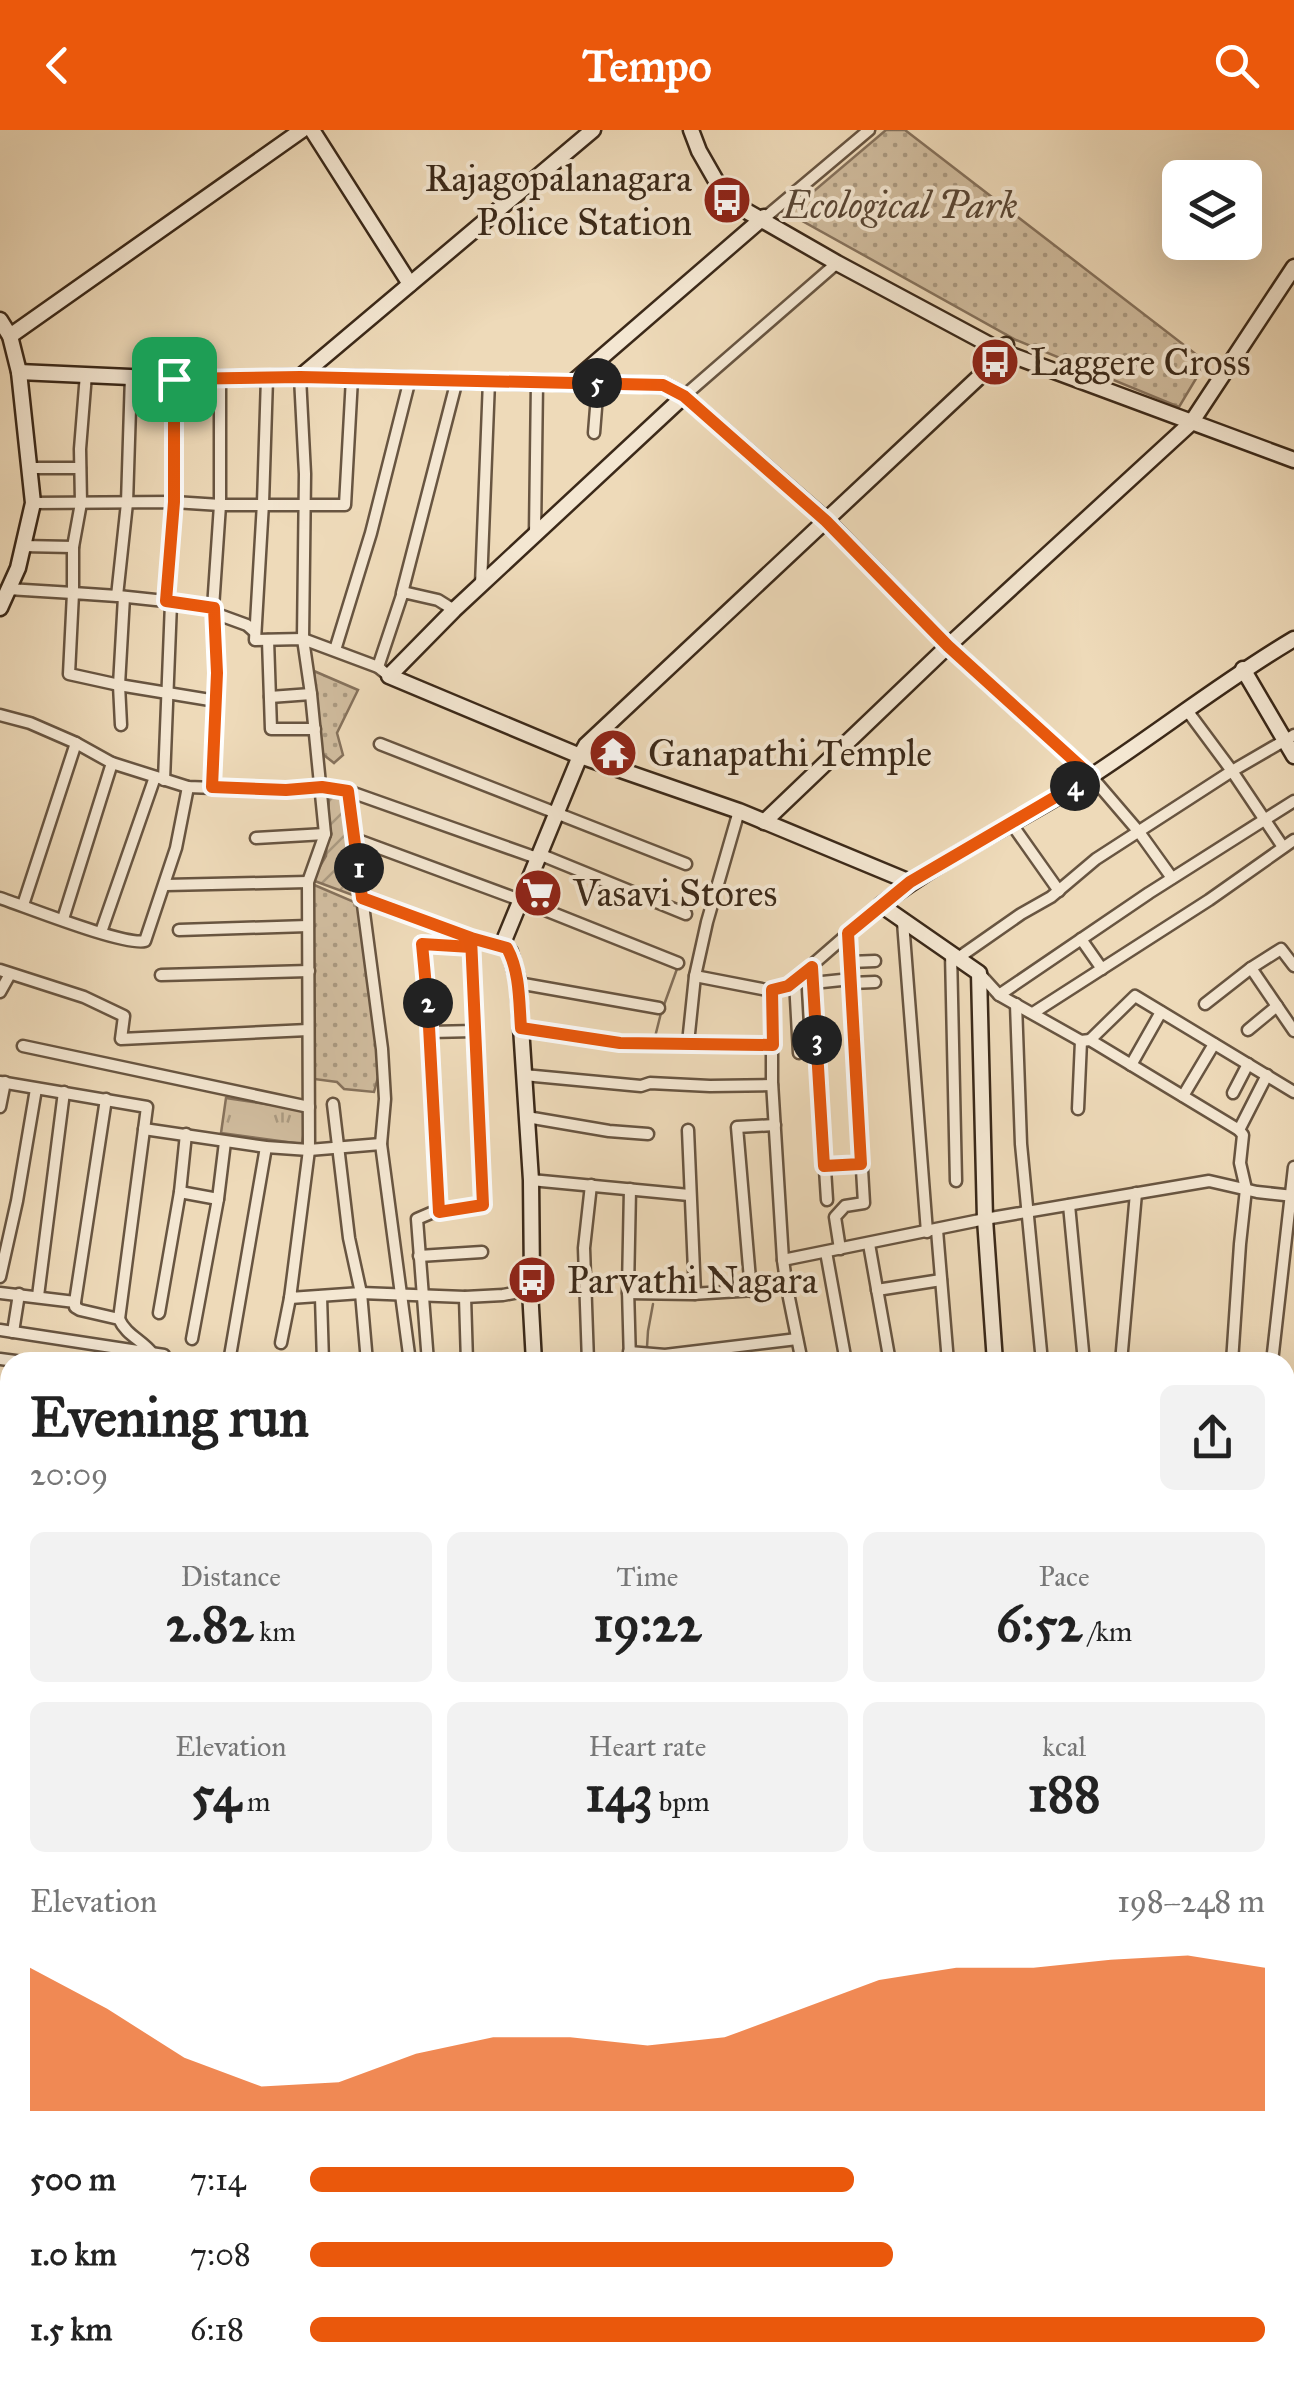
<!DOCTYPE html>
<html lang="en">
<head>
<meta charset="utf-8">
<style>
  :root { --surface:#fff; --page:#f2f2f2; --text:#222; --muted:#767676; --accent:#ea580c }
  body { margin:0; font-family:"IM FELL Great Primer",serif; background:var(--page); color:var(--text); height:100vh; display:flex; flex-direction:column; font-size:38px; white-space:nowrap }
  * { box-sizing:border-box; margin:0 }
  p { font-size:32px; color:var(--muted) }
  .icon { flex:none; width:55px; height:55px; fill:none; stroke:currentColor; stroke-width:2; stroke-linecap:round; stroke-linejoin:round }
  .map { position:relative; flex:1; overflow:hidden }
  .drawer { position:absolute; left:0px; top:1222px; width:1295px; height:1038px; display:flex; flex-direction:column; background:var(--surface); border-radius:30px 30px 0 0; box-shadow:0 10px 40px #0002 }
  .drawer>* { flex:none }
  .controls { position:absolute; left:1162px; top:30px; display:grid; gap:20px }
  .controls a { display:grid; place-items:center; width:100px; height:100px; border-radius:15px; background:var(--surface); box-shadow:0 10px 40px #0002; font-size:50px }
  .pin { position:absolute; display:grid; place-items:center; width:85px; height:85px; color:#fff; margin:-42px; border-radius:20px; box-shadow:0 5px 15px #0006 }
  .km { position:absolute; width:50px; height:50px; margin:-25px; border-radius:50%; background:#222; color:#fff; font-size:28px; line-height:50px; text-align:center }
  .round { display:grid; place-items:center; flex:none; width:105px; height:105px; border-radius:15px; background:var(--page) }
  .summary { display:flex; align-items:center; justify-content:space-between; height:170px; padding:0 30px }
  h1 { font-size:55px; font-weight:700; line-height:75px }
  .figures { display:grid; grid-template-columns:repeat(3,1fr); gap:15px; height:170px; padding:10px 30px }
  .figures div { display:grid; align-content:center; border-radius:15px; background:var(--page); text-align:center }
  .figures b { font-size:50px; font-weight:700 }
  .figures small { font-size:28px; font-weight:400 }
  .figures p { font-size:28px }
  .chart { height:280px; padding:20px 30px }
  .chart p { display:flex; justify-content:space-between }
  .chart svg { width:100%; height:180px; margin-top:10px; fill:var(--accent); opacity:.7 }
  ul { padding:0 30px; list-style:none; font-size:32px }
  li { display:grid; grid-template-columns:160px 120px 1fr; align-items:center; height:75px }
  li i { height:25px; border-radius:12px; background:var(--accent) }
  header { display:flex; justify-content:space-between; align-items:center; height:130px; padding:0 30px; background:var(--accent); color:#fff; font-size:45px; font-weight:700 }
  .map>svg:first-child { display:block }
</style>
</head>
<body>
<header><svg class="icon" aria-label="back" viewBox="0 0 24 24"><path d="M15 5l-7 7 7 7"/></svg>Tempo<svg class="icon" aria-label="search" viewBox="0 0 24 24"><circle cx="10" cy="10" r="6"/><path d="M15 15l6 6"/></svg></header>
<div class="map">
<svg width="1294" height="2258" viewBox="0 0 1294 2258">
  <defs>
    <pattern id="grass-tufts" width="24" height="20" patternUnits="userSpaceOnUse" patternTransform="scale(2.5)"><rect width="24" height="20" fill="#d0bc9e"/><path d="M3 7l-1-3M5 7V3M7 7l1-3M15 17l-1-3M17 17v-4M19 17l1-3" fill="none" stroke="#aa9980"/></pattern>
    <pattern id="park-dots" width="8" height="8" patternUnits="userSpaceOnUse" patternTransform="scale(2.5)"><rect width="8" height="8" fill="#d0bc9e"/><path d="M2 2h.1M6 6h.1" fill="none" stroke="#aa9980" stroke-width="1.8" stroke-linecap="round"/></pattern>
    <pattern id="garden-furrows" width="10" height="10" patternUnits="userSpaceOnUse" patternTransform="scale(2.5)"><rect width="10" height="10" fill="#d0bc9e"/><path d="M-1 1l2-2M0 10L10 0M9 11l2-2" fill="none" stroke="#aa9980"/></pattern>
  </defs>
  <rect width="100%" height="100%" fill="#eedab9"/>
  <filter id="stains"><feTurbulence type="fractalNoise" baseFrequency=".002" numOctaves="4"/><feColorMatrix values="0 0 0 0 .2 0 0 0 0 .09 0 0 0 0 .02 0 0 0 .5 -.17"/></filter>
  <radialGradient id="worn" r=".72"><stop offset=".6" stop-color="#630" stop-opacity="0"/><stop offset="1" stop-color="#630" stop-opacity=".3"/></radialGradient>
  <path fill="url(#grass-tufts)" stroke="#86725c" stroke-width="2.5" d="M 226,968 L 307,980 L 302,1014 L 221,1003 Z"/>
  <g fill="url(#park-dots)" stroke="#86725c" stroke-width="2.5">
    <path d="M 886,0 L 905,0 L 1206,232 L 1179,277 L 1016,210 L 788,83 Z"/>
    <path d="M 314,541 L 358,560 L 337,603 L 343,625 L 334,633 L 320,622 Z"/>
    <path d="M 312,754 L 359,774 L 381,936 L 374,962 L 344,959 L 337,952 L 314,949 Z"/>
  </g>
  <path fill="url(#garden-furrows)" stroke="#86725c" stroke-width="2.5" d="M 347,666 L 355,766 L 312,750 L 326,726 L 329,668 Z"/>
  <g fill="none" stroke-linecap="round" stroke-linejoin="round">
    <g stroke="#826f59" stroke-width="2.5">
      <path d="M 664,875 L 678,836"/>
      <path d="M 655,907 L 661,883"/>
      <path d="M 647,1217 L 648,1201 L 653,1174"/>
      <path d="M 1285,1969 L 1294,1970"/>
      <path d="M 0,2249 L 11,2258"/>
      <path d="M 192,2258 L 202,2250"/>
    </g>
    <g stroke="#685541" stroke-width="15">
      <g id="street">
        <path d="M 768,85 L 869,0"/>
        <path d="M 131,246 L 127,373 L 117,466 L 73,463 L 69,544 L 119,555 L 216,571"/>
        <path d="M 300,247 L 305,344 L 303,509 L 311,564 L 325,704 L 308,752 L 309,1020 L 290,1168 L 361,1163 L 465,1167 L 503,1165 L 530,1160"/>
        <path d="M 267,248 L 263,373 L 255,510 L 303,509 L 378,537 L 389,546"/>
        <path d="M 684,266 L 837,133"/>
        <path d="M 594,303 L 598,253"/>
        <path d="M 29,338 L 80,338"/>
        <path d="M 33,373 L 174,372 L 220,375 L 345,375 L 352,248"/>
        <path d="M 535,404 L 537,252"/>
        <path d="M 22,416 L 73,417"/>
        <path d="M 481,455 L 489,251"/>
        <path d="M 8,459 L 73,463 L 73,417 L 81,373 L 80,319 L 86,244"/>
        <path d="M 402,463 L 457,250"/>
        <path d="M 118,466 L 165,471"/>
        <path d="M 171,473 L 213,478"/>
        <path d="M 214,483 L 247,495 L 255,502"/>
        <path d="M 268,510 L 271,599 L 315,599"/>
        <path d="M 335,520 L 371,403 L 410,249"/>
        <path d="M 378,537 L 403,462 L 438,470 L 454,480"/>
        <path d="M 270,567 L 311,564"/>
        <path d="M 1186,579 L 1232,641 L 1283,717"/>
        <path d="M 0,585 L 30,593 L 76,613 L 112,633 L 188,657 L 268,660 L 321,657 L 348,661 L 537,728"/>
        <path d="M 121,595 L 119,555 L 124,467"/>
        <path d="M 380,614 L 686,734"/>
        <path d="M 1091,646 L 1139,702 L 1172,748"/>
        <path d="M 164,650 L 171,473 L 165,471 L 174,372 L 174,249"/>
        <path d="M 212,657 L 217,543 L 213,478 L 220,375 L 220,247"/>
        <path d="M 348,661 L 382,919 L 385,969 L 381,1014 L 410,1232"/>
        <path d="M 1011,693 L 1059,761"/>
        <path d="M 256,708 L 325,704"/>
        <path d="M 355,709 L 520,770 L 678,833"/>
        <path d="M 539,724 L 686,784"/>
        <path d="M 166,755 L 308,752"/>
        <path d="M 0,768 C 27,777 124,816 145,811 L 176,718 L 188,657"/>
        <path d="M 363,768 L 471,808 L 507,818"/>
        <path d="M 23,775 L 76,613"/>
        <path d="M 63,789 L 112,633"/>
        <path d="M 903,792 L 927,1102"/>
        <path d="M 179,800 L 308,796"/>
        <path d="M 101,802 L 155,647"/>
        <path d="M 1081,809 L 1102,839"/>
        <path d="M 951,823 L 956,1051"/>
        <path d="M 958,828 L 1021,784 L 1051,767 L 1096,729 L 1232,641 L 1294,605"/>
        <path d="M 850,832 L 875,831"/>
        <path d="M 812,837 L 827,1070"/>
        <path d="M 1251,838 L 1294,901"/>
        <path d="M 0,840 L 84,867 L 124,886 L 121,909 L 308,900"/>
        <path d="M 979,843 L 999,865 L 1081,911 L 1090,910 L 1239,1000 L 1243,1005 L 1240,1033 L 1246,1059 L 1240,1114 L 1232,1232"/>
        <path d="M 161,845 L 309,841"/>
        <path d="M 695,846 L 772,861 L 788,856 L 881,775"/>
        <path d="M 795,851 L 799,923"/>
        <path d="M 518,853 L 659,878"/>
        <path d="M 813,853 L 851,849"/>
        <path d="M 851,853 L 875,852"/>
        <path d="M 772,861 L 772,952 L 783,1130 L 787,1158 L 802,1232"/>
        <path d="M 0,862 L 10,844"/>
        <path d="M 999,865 L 1149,763 L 1294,671"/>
        <path d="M 1016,874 L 1021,1014 L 1042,1232"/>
        <path d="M 1205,874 L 1251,838 L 1281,819 L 1294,836"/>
        <path d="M 1033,883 L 1209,770 L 1294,710"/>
        <path d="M 521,898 L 620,913 L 773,915"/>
        <path d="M 1248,900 L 1277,876"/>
        <path d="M 430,902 L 475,901"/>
        <path d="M 1090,910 L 1135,866 L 1294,962"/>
        <path d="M 688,913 L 695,846 L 707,792 L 739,681"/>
        <path d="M 23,916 L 309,977"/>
        <path d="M 1131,935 L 1161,882"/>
        <path d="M 524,945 L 641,956 L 650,953 L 710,956 L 772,955"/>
        <path d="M 0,952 L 147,977 L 119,1189"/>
        <path d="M 1233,963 L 1248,934"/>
        <path d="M 1183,966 L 1214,914"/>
        <path d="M 333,974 L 349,1108 L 361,1163 L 367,1232"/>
        <path d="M 0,977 L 5,952"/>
        <path d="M 1078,979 L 1081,911"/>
        <path d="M 527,987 L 609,1001 L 648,1004"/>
        <path d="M 144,999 L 266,1017 L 309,1020 L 381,1014"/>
        <path d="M 688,1000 L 695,1164"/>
        <path d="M 1239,1000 L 1267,945"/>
        <path d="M 824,1036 L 861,1034"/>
        <path d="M 531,1050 L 689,1065"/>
        <path d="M 630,1059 L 628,1159 L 630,1232"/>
        <path d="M 180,1062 L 218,1069"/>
        <path d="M 1069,1075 L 1084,1232"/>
        <path d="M 439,1082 L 429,878 L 422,814 L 471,817"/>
        <path d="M 937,1100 L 948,1232"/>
        <path d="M 869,1114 L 890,1232"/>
        <path d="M 840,1119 L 835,1087 L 845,1076 L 864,1073 L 848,803"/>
        <path d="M 826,1122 L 846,1232"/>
        <path d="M 419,1126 L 482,1122"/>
        <path d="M 783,1130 L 985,1089 L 1209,1051 L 1257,1062 L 1294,1066"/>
        <path d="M 0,1147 L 17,1071 L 36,959"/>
        <path d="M 877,1160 L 941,1150"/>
        <path d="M 751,1161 L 737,997 L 775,995"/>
        <path d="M 0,1163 L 75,1172 L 75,1177 L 80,1180 L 119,1189 C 126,1205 142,1210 152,1223"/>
        <path d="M 628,1163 L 692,1164 L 787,1158"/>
        <path d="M 38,1166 L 64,962"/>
        <path d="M 321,1167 L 323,1232"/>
        <path d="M 465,1167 L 467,1232"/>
        <path d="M 75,1172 L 106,969"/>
        <path d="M 159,1183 L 180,1062 L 186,1004"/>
        <path d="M 0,1200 L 164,1225 L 163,1232"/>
        <path d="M 13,1202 L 19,1164"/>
        <path d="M 192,1209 L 218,1069 L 225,1012"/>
        <path d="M 281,1213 L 290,1168"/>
        <path d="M 629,1222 L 665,1225 L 797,1209"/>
        <path d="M 230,1226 L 266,1017"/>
        <path d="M 0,1229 L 23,1232"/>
        <path d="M 428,1232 L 417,1089 L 431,1083 L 483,1075 L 471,808"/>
        <path d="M 588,1232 L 584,1118 L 591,1055"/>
        <path d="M 1121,1232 L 1136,1063"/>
        <path d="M 1272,1232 L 1294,1037"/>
        <path d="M 0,1281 L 10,1285"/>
        <path d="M 0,1328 L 10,1331"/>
        <path d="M 0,1371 L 10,1375"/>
        <path d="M 1285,1425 L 1294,1412"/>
        <path d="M 0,1431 L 10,1434"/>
        <path d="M 1285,1448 L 1294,1455"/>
        <path d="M 0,1467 L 10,1470"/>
        <path d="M 1285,1514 L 1294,1499"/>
        <path d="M 2,1515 L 10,1490"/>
        <path d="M 1285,1566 L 1293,1573"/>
        <path d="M 0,1588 L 10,1589"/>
        <path d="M 0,1643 L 10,1645"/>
        <path d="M 1285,1674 L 1294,1647"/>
        <path d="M 1285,1683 L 1294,1685"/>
        <path d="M 0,1703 L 10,1705"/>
        <path d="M 1285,1721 L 1294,1722"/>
        <path d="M 0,1748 L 10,1749"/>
        <path d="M 1285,1770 L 1294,1772"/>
        <path d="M 1285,1807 L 1294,1809"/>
        <path d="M 0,1808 L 10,1810"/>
        <path d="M 1285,1840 L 1294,1842"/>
        <path d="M 1285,1873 L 1294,1874"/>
        <path d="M 1289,1941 L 1293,1912"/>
        <path d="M 0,1976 L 10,1890"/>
        <path d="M 0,2030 L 10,2031"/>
        <path d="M 1285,2056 L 1294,2059"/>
        <path d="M 0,2102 L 10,2104"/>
        <path d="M 0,2147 L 10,2150"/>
        <path d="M 1285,2159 L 1294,2089"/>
        <path d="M 0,2194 L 10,2198"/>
        <path d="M 155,2250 L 175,2258"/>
        <path d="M 258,2250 L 275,2258"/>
        <path d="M 622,2250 L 658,2258"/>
        <path d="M 887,2250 L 912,2254"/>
        <path d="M 1166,2250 L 1190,2258"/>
        <path d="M 1280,2250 L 1294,2253"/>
        <path d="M 721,2252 L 751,2258"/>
        <path d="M 14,2258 L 17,2250"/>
        <path d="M 62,2258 L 66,2250"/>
        <path d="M 109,2258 L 113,2250"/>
        <path d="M 319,2258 L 322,2250"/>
        <path d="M 371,2258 L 374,2250"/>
        <path d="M 418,2258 L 421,2250"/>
        <path d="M 457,2258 L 460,2250"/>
        <path d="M 514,2258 L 518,2250"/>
        <path d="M 551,2258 L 554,2250"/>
        <path d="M 596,2258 L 598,2250"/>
        <path d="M 941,2258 L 942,2250"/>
        <path d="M 1000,2258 L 1002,2250"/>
        <path d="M 1044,2258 L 1046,2250"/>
        <path d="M 1089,2258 L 1090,2250"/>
        <path d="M 1227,2258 L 1229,2250"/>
      </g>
    </g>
    <g stroke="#3b2919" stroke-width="19">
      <g id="secondary">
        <path d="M 312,0 L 410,154"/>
        <path d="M 691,0 L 699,21 L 727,70 L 837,133 L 1003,222 L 1294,330"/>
        <path d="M 0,190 L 10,206 L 19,242 L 33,373 L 18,438 L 0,478"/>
        <path d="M 10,206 L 302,0"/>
        <path d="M 19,242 L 174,249 L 300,247 L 663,255 L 684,266 L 827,391 L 948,516 L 1091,646"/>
        <path d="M 300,247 L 593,0"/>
        <path d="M 572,253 L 764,87"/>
        <path d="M 684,266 L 454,480 L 389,546 L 580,626 L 739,681 L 910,752"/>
        <path d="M 1243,539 L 1294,626"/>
        <path d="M 764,692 L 948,516 L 1191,293 L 1294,137"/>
        <path d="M 534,1232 L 530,1160 L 532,1150 L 531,1050 L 518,851 L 510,822 L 503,813 L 580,626 L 586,615 L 995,232 L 1006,215"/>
        <path d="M 995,1232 L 985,1089 L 979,843 L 881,775 C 946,725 1021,691 1090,647 C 1159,602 1223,551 1294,509"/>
        <path d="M 1285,1269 L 1294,1270"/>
        <path d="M 758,2258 L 760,2250"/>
      </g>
    </g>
    <use href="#street" stroke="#f4e7d2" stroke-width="10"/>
    <use href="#secondary" stroke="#f4e7d2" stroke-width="14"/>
  </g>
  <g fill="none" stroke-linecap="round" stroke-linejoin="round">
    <g stroke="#fff" stroke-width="20">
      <path id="route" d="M 174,249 L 174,372 L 166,471 L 214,478 L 217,543 L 212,657 L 286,660 L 322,657 L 348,661 L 362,768 L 471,808 L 483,1075 L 439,1082 L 428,878 L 422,814 L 471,817 L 471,808 L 507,818 C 520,842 519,871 521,898 L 620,913 L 773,915 L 772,860 L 788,856 L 812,837 L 824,1036 L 861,1034 L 848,803 L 910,752 L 1091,646 L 948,516 L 826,391 L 684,266 L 663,255 L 300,247 L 174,249"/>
    </g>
    <use href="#route" stroke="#ea580c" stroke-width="12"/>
  </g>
  <defs>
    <g id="bus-disc" transform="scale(2.5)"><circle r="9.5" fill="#8f2418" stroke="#f4e7d2"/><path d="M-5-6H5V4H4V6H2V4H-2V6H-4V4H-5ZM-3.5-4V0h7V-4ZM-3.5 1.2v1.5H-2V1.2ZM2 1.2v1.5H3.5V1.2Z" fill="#fff"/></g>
    <g id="temple-disc" transform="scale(2.5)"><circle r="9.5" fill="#8f2418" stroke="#f4e7d2"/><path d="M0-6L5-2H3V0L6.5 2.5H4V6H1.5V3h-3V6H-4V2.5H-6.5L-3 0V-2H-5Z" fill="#fff"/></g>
    <g id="supermarket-disc" transform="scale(2.5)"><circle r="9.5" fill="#8f2418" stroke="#f4e7d2"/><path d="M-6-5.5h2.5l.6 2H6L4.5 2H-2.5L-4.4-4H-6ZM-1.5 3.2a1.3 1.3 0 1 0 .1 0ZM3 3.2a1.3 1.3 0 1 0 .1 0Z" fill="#fff"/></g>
  </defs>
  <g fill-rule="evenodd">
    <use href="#bus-disc" x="727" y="70"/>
    <use href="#bus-disc" x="995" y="232"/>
    <use href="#temple-disc" x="613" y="623"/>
    <use href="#supermarket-disc" x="538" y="763"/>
    <use href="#bus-disc" x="532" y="1150"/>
  </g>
  <g text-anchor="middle" stroke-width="8" stroke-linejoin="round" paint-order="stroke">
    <g font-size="38" fill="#3b2919" stroke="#f4e7d2" text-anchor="start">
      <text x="692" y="61" text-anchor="end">Rajagopalanagara<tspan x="692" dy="44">Police Station</tspan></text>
      <text x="1030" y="245">Laggere Cross</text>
      <text x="648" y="636">Ganapathi Temple</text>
      <text x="573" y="776">Vasavi Stores</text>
      <text x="567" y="1163">Parvathi Nagara</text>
    </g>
    <g font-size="38" font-style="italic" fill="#594634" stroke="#f4e7d2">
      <text x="900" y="88">Ecological Park</text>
    </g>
  </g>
  <rect width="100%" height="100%" filter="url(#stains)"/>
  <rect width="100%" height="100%" fill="url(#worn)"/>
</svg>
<div class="controls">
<a><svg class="icon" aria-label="layers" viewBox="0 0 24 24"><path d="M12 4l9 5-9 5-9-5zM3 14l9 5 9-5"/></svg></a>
</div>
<div class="pin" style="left:174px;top:249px;background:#1e9e55"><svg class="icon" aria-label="arrive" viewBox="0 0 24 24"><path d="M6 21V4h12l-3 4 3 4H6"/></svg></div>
<b class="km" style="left:359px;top:738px">1</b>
<b class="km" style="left:428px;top:873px">2</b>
<b class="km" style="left:817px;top:910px">3</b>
<b class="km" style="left:1075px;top:656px">4</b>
<b class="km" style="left:597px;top:253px">5</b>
<section class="drawer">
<div class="summary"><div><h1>Evening run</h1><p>20:09</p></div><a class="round"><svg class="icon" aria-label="share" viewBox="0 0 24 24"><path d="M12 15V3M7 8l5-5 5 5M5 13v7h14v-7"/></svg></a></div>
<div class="figures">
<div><p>Distance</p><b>2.82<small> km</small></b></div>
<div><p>Time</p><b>19:22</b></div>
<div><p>Pace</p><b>6:52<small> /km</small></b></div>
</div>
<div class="figures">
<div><p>Elevation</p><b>54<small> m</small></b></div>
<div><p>Heart rate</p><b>143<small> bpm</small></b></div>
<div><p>kcal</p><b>188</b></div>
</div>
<div class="chart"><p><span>Elevation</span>198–248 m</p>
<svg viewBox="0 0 160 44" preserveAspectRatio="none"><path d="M0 44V9L10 19L20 31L30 38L40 37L50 30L60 26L70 26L80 28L90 26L100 19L110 12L120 9L130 9L140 7L150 6L160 9V44z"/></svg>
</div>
<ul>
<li><b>500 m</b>7:14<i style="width:57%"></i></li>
<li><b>1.0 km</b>7:08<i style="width:61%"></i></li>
<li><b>1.5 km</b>6:18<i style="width:100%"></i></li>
</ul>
</section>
</div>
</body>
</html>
